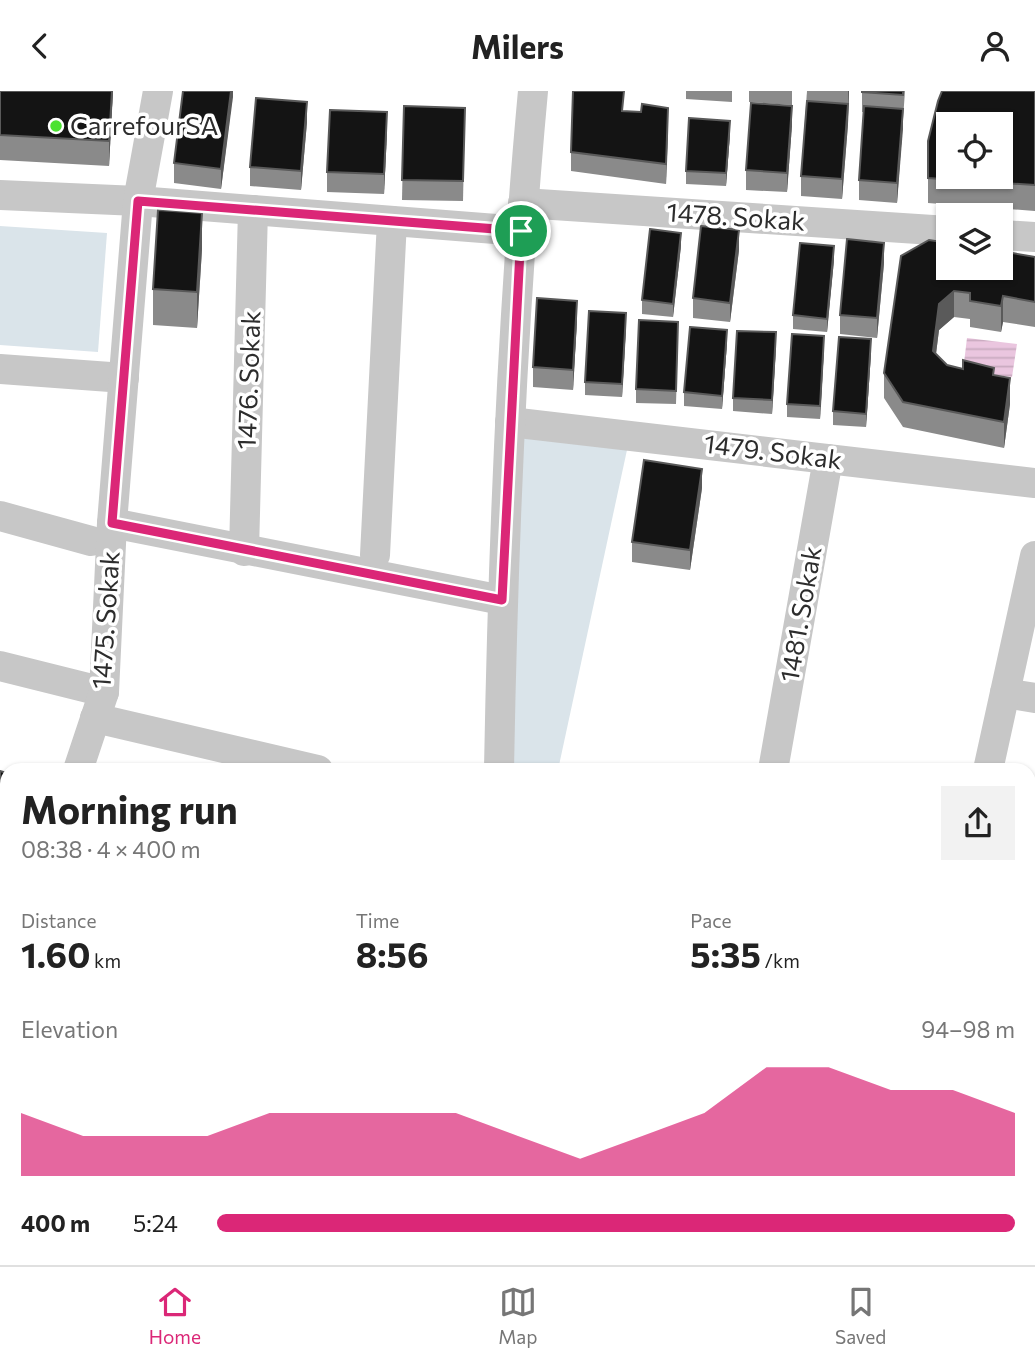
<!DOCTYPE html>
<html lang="en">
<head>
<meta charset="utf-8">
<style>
  :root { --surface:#fff; --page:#f2f2f2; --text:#222; --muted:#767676; --line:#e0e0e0; --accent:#db2777 }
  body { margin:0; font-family:Commissioner,sans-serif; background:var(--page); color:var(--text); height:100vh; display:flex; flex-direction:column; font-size:26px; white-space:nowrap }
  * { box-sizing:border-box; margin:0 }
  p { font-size:23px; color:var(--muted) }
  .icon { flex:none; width:38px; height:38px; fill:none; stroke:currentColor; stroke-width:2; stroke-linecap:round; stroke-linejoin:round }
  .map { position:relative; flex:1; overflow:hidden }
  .panel { position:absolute; left:0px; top:672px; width:1036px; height:502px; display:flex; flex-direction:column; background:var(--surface); border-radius:21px 21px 0 0; box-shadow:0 2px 5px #0004 }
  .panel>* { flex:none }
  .buttons { position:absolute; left:936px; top:21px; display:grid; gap:14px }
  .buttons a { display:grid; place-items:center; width:77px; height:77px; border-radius:0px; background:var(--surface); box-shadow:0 2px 5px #0004; font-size:35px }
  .pin { position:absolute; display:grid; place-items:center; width:60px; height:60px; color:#fff; margin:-30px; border:4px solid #fff; border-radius:50%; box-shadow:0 2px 7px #0007 }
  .round { display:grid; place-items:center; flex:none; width:74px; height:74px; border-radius:0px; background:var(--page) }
  .overview { display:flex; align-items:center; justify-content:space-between; height:119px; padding:0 21px }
  h1 { font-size:38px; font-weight:700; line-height:52px }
  .stats { display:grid; grid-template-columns:repeat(3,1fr); gap:10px; height:119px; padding:7px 21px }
  .stats div { display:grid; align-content:center }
  .stats b { font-size:35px; font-weight:700 }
  .stats small { font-size:19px; font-weight:400 }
  .stats p { font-size:19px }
  .chart { height:196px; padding:14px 21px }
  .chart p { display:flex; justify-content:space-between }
  .chart svg { width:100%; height:126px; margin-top:7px; fill:var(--accent); opacity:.7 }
  ul { padding:0 21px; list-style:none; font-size:23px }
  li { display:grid; grid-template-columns:112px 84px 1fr; align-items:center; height:52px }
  li i { height:18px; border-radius:9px; background:var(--accent) }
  header { display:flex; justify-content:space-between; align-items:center; height:91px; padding:0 21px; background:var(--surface); font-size:32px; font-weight:700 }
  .tabs { display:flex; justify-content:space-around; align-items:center; height:98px; border-top:2px solid var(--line); background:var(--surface); font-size:19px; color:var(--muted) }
  .tabs a { display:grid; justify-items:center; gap:4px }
  .tabs .active { color:var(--accent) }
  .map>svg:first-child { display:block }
</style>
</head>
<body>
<header><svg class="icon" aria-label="back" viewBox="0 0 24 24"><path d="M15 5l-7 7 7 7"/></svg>Milers<svg class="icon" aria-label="person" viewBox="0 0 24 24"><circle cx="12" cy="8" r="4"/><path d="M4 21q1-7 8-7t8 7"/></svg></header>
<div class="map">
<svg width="1035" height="1174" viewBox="0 0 1035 1174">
  <defs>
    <pattern id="water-rules" width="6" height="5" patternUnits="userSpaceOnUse" patternTransform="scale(1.75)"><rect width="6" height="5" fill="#eac6df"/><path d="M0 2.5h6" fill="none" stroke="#c9aac0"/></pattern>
  </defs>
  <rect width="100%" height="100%" fill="#fff"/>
  <g fill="#dae4ea">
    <path d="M 0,135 L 107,142 L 98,261 L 0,254 Z"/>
    <path d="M 510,331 L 630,345 L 558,679 L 499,679 Z"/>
  </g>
  <path fill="url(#water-rules)" d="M 967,247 L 1017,253 L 1012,286 L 963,280 Z"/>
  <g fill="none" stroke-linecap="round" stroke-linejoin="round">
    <g stroke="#c7c7c7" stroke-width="30">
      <path d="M 0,104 L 138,110 L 521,140"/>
      <path d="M 523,112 L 948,140"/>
      <path d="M 1001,144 L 1035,146"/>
      <path d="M 0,278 L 124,287"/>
      <path d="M 510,331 L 1035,392"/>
      <path d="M 0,425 L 91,450"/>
      <path d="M 112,432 L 502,509"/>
      <path d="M 244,460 L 253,119"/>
      <path d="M 375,464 L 392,130"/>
      <path d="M 0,575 L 104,601"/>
      <path d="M 1005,602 L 1035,607"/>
      <path d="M 95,627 L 318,679"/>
      <path d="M 78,679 L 104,601 L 112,432 L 138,110 L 158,0"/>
      <path d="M 499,679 C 503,452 512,226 533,0"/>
      <path d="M 773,679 L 828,368"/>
      <path d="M 988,679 L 1035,465"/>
      <path d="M 0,844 L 7,846"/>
      <path d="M 1029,1050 L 1035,1050"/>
      <path d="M 0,1070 L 7,1073"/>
      <path d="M 20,1174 L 23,1167"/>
      <path d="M 286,1174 L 288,1167"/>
      <path d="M 514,1174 L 516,1167"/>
      <path d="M 742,1174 L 743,1167"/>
      <path d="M 920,1174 L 920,1167"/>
    </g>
  </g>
  <g fill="#8a8a8a">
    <path d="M 0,0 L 113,0 L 109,75 L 0,69 Z"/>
    <path d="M 233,0 L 221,98 L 174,92 L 174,72 Z"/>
    <path d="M 686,0 L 732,0 L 732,11 L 686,8 Z"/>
    <path d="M 749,0 L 792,0 L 792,14 L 749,11 Z"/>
    <path d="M 807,0 L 849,0 L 848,33 L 842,108 L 801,105 L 801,85 Z"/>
    <path d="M 862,0 L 905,0 L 897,112 L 859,109 L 859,89 L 864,21 L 862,21 Z"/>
    <path d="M 1035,0 L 1035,120 L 928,112 L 928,50 Z"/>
    <path d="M 404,15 L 465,17 L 463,110 L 402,109 Z"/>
    <path d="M 624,20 L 668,37 L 666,93 L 571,80 L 571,61 Z"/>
    <path d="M 307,31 L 301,99 L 250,95 L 250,76 Z"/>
    <path d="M 792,34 L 787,101 L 746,99 L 746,79 Z"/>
    <path d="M 387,41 L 384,103 L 327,101 L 327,81 Z"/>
    <path d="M 730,43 L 726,95 L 686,93 L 686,80 Z"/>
    <path d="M 681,155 L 673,226 L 642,223 L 642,209 Z"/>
    <path d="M 202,158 L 197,237 L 153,234 L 153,198 Z"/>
    <path d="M 739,159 L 730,231 L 693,227 L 693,207 Z"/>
    <path d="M 901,165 L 1035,166 L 1035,236 L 1003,231 L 1001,241 L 970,236 L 970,228 L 954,226 L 939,239 L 936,263 L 947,274 L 994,284 L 1010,313 L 1004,357 L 903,336 L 884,307 L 884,282 Z"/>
    <path d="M 834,169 L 827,241 L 793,238 L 793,224 Z"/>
    <path d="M 884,172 L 877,247 L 840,243 L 840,224 Z"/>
    <path d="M 577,230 L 573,299 L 533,296 L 533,276 Z"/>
    <path d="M 626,236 L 622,306 L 585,304 L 585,291 Z"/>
    <path d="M 678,244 L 676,313 L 636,312 L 636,298 Z"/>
    <path d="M 727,252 L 722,318 L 684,315 L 684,301 Z"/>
    <path d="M 776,255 L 772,323 L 733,320 L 733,307 Z"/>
    <path d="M 824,258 L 820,328 L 787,326 L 787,313 Z"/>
    <path d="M 871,262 L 866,336 L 833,334 L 833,320 Z"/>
    <path d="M 702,397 L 690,479 L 632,471 L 632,451 Z"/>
    <path d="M 1029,800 L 1035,801 L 1035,880 L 1031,901 L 1029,901 Z"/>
  </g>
  <g fill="#5a5a5a">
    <path d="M 112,0 L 113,0 L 109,75 L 109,50 Z"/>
    <path d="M 231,0 L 233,0 L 233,6 L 221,98 L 221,78 Z"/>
    <path d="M 848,0 L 849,0 L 848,33 L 842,108 L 842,88 L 848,17 Z"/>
    <path d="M 307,11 L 307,31 L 301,99 L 301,80 Z"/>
    <path d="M 792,15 L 792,34 L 787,101 L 787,82 Z"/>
    <path d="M 668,17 L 668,37 L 666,93 L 666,73 Z"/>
    <path d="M 903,18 L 903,38 L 897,112 L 897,92 Z"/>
    <path d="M 387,21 L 387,41 L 384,103 L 384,83 Z"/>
    <path d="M 730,30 L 730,43 L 726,95 L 726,82 Z"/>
    <path d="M 202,122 L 202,158 L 197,237 L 197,201 Z"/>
    <path d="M 739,139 L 739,159 L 730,231 L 730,212 Z"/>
    <path d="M 681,142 L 681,155 L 673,226 L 673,213 Z"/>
    <path d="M 884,152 L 884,172 L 877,247 L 877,227 Z"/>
    <path d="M 834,155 L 834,169 L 827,241 L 827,228 Z"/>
    <path d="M 954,200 L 954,226 L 939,239 L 933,286 L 933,260 L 939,213 Z"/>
    <path d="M 1003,205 L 1003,231 L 1001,241 L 1001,215 Z"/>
    <path d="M 577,210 L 577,230 L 573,299 L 573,279 Z"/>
    <path d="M 626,222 L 626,236 L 622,306 L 622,293 Z"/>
    <path d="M 727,239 L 727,252 L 722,318 L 722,305 Z"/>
    <path d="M 776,241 L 776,255 L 772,323 L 772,309 Z"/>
    <path d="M 824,245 L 824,258 L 820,328 L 820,315 Z"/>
    <path d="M 871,248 L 871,262 L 866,336 L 866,323 Z"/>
    <path d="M 1010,287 L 1010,313 L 1004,357 L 1004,331 Z"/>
    <path d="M 702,378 L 702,397 L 690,479 L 690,459 Z"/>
    <path d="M 7,739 L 7,759 L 0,784 L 0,764 Z"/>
    <path d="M 1035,861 L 1035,880 L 1031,901 L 1031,881 Z"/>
  </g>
  <g fill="#141414" stroke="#5a5a5a" stroke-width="2" fill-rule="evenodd">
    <path d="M 0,0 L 112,0 L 109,50 L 0,44 Z"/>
    <path d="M 183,0 L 231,0 L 221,78 L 174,72 Z"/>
    <path d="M 573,0 L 624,0 L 622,20 L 641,21 L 642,13 L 668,17 L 666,73 L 571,61 Z"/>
    <path d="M 862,0 L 903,0 L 903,4 L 862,1 Z"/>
    <path d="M 942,0 L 1035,0 L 1035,94 L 928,87 L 928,50 L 938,10 ZM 948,33 L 1001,33 L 1001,86 L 948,86 Z"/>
    <path d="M 256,7 L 307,11 L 301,80 L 250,76 Z"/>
    <path d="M 807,10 L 848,13 L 842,88 L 801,85 Z"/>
    <path d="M 751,12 L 792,15 L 787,82 L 746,79 Z"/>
    <path d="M 404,15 L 465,17 L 463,90 L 402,89 Z"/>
    <path d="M 864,15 L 903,18 L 897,92 L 859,89 Z"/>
    <path d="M 330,19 L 387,21 L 384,83 L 327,81 Z"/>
    <path d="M 689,27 L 730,30 L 726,82 L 686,80 Z"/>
    <path d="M 158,119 L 202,122 L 197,201 L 153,198 Z"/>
    <path d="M 701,135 L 739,139 L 730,212 L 693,207 Z"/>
    <path d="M 650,138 L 681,142 L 673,213 L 642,209 Z"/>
    <path d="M 847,148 L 884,152 L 877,227 L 840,224 Z"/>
    <path d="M 929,149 L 948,152 L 948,177 L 1001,177 L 1001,160 L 1035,166 L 1035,211 L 1003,205 L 1001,215 L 970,210 L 970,202 L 954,200 L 939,213 L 933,260 L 947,274 L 963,278 L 963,269 L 994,277 L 993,284 L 1010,287 L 1004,331 L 903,311 L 884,282 L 901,165 Z"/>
    <path d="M 800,152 L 834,155 L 827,228 L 793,224 Z"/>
    <path d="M 537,207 L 577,210 L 573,279 L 533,276 Z"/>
    <path d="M 589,220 L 626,222 L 622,293 L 585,291 Z"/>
    <path d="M 639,229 L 678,231 L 676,300 L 636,298 Z"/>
    <path d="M 690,236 L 727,239 L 722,305 L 684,301 Z"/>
    <path d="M 737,240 L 776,241 L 772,309 L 733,307 Z"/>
    <path d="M 792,243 L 824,245 L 820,315 L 787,313 Z"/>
    <path d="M 839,246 L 871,248 L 866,323 L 833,320 Z"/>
    <path d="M 644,369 L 702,378 L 690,459 L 632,451 Z"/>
    <path d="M 0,680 L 7,682 L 7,739 L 0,764 Z"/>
    <path d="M 1029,800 L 1035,801 L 1035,861 L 1031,881 L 1029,881 Z"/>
  </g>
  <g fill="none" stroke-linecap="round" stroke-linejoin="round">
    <g stroke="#fff" stroke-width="14">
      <path id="route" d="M 138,110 L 521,140 L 502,509 L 112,432 Z"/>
    </g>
    <use href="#route" stroke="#db2777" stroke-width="9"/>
  </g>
  <circle fill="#4be231" stroke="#fff" stroke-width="2.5" cx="56" cy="35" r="7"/>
  <g text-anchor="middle" stroke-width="7" stroke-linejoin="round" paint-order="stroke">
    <g font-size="26" fill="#2d2d2d" stroke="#fff" text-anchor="start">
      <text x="70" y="44">CarrefourSA</text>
    </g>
    <g font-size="26" fill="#2d2d2d" stroke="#fff">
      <text transform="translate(736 126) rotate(4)" y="9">1478. Sokak</text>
      <text transform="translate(249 289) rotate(-88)" y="9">1476. Sokak</text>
      <text transform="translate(773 361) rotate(7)" y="9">1479. Sokak</text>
      <text transform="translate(801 523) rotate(-80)" y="9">1481. Sokak</text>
      <text transform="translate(106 529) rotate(-86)" y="9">1475. Sokak</text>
    </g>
  </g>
</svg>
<div class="buttons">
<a><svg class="icon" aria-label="locate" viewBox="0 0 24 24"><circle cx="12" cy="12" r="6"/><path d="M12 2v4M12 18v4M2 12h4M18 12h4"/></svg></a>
<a><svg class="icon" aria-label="layers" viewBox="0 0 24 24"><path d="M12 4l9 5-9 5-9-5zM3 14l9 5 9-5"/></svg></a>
</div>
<div class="pin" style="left:521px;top:140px;background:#1e9e55"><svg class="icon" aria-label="arrive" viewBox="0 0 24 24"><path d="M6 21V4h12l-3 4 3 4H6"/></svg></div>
<section class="panel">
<div class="overview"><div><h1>Morning run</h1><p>08:38 · 4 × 400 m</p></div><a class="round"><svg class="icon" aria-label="share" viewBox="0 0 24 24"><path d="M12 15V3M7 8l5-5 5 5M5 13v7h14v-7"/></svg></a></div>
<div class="stats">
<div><p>Distance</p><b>1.60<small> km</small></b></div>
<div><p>Time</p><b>8:56</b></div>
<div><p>Pace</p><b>5:35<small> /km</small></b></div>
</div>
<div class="chart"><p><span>Elevation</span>94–98 m</p>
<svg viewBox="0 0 160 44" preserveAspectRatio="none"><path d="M0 44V22L10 30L20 30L30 30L40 22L50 22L60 22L70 22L80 30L90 38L100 30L110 22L120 6L130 6L140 14L150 14L160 22V44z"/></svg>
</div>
<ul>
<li><b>400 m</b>5:24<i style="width:100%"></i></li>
</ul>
</section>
</div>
<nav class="tabs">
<a class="active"><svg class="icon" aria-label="home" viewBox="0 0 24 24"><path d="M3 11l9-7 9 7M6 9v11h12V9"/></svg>Home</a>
<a><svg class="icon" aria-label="map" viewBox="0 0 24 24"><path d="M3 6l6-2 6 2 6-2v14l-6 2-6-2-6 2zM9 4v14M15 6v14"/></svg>Map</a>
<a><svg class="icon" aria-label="saved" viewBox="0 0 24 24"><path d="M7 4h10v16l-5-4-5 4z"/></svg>Saved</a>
</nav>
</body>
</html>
